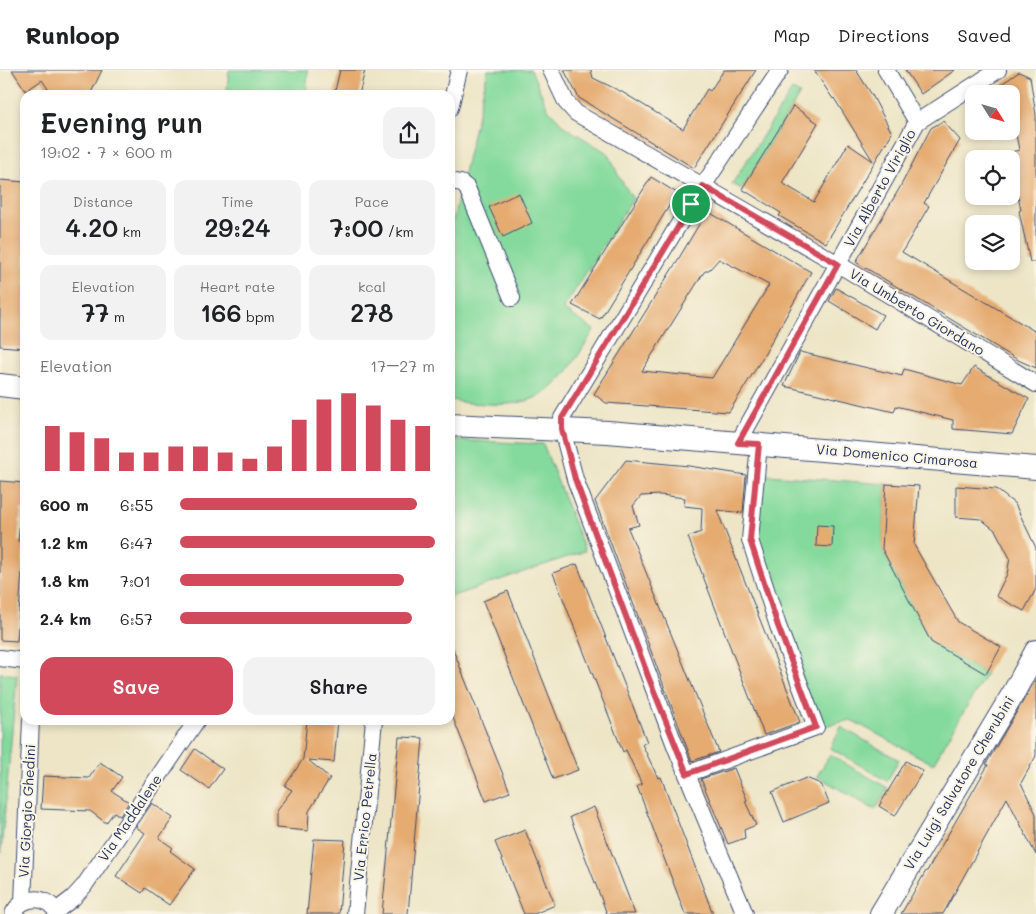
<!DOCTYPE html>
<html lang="en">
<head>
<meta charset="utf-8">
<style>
  :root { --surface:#fff; --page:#f2f2f2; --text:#202124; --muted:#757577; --line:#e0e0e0; --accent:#d1495b }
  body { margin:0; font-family:Mali,sans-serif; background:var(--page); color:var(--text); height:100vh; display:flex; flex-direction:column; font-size:19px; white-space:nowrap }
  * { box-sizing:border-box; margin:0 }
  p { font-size:16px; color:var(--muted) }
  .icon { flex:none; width:28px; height:28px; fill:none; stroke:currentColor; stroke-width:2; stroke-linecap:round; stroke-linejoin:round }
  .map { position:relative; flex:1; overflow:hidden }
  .details { position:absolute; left:20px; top:20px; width:435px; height:635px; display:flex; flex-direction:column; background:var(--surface); border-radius:15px; box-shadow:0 2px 8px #0003 }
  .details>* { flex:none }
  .needle { width:32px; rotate:127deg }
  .controls { position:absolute; left:965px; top:15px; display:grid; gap:10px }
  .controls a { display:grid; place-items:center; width:55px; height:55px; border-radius:10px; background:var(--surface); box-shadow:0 2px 8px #0003; font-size:25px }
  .pin { position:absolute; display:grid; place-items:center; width:42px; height:42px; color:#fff; margin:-21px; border:2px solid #fff; border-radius:50%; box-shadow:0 1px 5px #0007 }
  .round { display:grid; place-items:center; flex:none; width:52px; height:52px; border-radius:15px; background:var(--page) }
  .overview { display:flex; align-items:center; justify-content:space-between; height:85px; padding:0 20px }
  h1 { font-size:28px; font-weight:600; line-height:38px }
  .stats { display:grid; grid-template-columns:repeat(3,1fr); gap:8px; height:85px; padding:5px 20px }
  .stats div { display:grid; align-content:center; border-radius:12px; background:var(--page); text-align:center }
  .stats b { font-size:25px; font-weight:600 }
  .stats small { font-size:14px; font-weight:400 }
  .stats p { font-size:14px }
  .chart { height:140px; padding:10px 20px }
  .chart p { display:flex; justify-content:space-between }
  .chart svg { width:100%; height:90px; margin-top:5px; stroke:var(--accent); stroke-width:6 }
  .action { display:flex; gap:10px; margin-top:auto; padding:10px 20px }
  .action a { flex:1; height:58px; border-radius:15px; background:var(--accent); color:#fff; font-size:20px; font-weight:600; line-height:58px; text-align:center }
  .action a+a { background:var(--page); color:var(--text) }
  ul { padding:0 20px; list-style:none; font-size:16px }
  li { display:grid; grid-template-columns:80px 60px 1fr; align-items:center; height:38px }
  li i { height:12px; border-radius:6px; background:var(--accent) }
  header { display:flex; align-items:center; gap:30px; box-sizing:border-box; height:70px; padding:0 25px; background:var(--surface); border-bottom:1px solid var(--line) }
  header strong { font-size:24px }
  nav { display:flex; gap:28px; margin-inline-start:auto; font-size:18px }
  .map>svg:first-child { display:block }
</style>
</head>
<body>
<header>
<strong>Runloop</strong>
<nav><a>Map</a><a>Directions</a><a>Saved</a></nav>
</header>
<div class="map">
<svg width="1036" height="844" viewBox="0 0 1036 844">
  <rect width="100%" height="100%" fill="#fcf5e5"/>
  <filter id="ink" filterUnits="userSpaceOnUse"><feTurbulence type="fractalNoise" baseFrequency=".02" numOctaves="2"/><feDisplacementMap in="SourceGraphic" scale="10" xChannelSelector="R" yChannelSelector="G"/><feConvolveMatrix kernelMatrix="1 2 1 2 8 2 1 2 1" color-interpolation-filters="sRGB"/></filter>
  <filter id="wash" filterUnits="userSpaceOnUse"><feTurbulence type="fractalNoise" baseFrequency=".0096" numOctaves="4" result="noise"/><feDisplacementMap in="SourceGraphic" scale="20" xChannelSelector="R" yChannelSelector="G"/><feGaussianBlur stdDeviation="1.12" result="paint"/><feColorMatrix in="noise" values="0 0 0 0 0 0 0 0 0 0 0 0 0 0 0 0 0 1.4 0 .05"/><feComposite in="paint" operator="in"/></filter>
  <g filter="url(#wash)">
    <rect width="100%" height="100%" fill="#ede5c6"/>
    <g fill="#84da9d" stroke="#50847e">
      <path d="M 229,0 L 308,0 L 306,25 L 227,20 Z"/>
      <path d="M 488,0 L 531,0 L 548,39 L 565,57 L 609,84 L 619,107 L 633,129 L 563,239 L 594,260 C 565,307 551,338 488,334 C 475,333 462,334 450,329 L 450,163 Z"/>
      <path d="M 792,20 L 800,24 L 742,119 L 732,114 Z"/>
      <path d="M 450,370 L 543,374 L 585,481 L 450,527 Z"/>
      <path d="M 756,404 L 886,414 L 882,479 L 931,572 L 986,604 L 933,694 L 851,650 L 814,658 L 750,470 Z"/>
      <path d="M 0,603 L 17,605 L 1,783 L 0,783 Z"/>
      <path d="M 841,657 L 899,690 L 887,711 L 830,678 Z"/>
      <path d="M 830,685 L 888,718 L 875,740 L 817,706 Z"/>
    </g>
    <g id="blocks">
      <g fill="#e5ab71" fill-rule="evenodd">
        <path d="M 12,0 L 102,0 L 90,25 L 52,25 L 42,10 L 26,21 Z"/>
        <path d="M 340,0 L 365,0 L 359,25 L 334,25 Z"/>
        <path d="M 564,0 L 591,0 L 593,8 L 622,22 L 683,59 L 707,19 L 710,21 L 724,0 L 756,0 L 694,98 L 579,28 Z"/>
        <path d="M 814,0 L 856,0 L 872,25 L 892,63 L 826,173 L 779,146 L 781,143 L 742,119 L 793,36 L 818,53 L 782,113 L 814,132 L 848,74 L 873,91 L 834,28 L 833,29 Z"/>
        <path d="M 905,0 L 955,0 L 921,24 Z"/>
        <path d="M 1019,2 L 1030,7 L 1036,45 L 1036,192 L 1030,192 L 1019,141 L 1021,140 L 1011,96 L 1011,89 L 1010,89 L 1008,83 L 1019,80 L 1011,38 L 1011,24 L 987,24 Z"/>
        <path d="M 943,51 L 960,70 L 924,133 L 929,136 L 902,182 L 1036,262 L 1036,298 L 1018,290 L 856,192 L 899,119 L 931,58 Z"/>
        <path d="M 651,107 L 677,123 L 600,249 L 572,235 Z"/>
        <path d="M 0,110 L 25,112 L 25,278 L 0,276 Z"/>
        <path d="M 519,123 L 532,153 L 503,167 L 489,137 Z"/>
        <path d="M 707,141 L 811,202 L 763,287 L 729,342 L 606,333 L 594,324 L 679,188 ZM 719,189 L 769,215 L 712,308 L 642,301 L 704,202 L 710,199 Z"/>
        <path d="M 836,218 L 883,245 L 875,259 L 829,231 Z"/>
        <path d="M 800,282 L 902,306 L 904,299 L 962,315 L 974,297 L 1029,329 L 1012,364 L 953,359 L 953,350 L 896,336 L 894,342 L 784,316 Z"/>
        <path d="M 626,390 L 689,396 L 746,405 L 743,443 L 717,440 L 800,652 L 764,665 L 688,467 L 701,462 L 702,438 L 684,436 L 685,428 L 660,425 L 641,426 L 633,436 L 639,455 L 628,458 L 719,682 L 692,691 L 595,431 Z"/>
        <path d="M 0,411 L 25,413 L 25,439 L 21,439 L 18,471 L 24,472 L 17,571 L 0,570 Z"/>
        <path d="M 886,414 L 919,416 L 914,475 L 958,552 L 1001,577 L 986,604 L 931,572 L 882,479 Z"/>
        <path d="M 956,416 L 996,419 L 1015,434 L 1036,478 L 1036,519 L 1024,541 L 996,526 L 1007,504 L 1010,488 L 995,460 L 981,449 L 956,447 Z"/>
        <path d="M 817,455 L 833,456 L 832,477 L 816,476 Z"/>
        <path d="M 577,494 L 647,672 L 642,674 L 658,708 L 661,707 L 713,844 L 685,844 L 637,716 L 642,715 L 626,680 L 623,682 L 553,503 Z"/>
        <path d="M 508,521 L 578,700 L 553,709 L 483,531 Z"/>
        <path d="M 450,572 L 510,722 L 486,731 L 450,640 Z"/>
        <path d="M 1036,609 L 1036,686 L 1021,713 L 1036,744 L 1036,785 L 1007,728 L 943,844 L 901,844 L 926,801 L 927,801 L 988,695 L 986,694 Z"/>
        <path d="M 307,650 L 338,650 L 334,692 L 308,690 L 330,708 L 309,741 L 308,761 L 276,758 L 276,741 L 292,720 L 285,716 L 303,689 Z"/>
        <path d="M 399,667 L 423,668 L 408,844 L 382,844 Z"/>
        <path d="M 195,679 L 223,699 L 209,719 L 181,700 Z"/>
        <path d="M 906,691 L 923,701 L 895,746 L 879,736 Z"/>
        <path d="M 100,692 L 122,707 L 112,721 L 129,732 L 120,746 L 114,742 L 106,753 L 90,741 L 41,739 L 43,706 L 89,708 Z"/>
        <path d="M 734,698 L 747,730 L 745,731 L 756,755 L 744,760 L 745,768 L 728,774 L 701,709 Z"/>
        <path d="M 806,708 L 821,714 L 829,733 L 784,752 L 772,722 Z"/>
        <path d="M 152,733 L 173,748 L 159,768 L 173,778 L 170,781 L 195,799 L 169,835 L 145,818 L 142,823 L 116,806 L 145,763 L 136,757 Z"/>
        <path d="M 594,737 L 635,844 L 607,844 L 570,747 Z"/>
        <path d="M 525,760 L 555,835 L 534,844 L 524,844 L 495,772 Z"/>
        <path d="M 314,769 L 345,770 L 339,844 L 307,844 Z"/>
      </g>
    </g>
  </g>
  <g filter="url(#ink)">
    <use href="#blocks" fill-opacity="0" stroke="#3a4a6e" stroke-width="1"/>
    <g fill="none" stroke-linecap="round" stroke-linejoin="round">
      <g stroke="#3a4a6e" stroke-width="18">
        <g id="street">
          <path d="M 551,0 L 566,32 L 576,43 L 838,194 L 1036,314"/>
          <path d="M 886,0 L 917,52"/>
          <path d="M 450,38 L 459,0"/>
          <path d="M 450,111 L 461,113 L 467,118 L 512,228"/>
          <path d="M 738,373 L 917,52 L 998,0"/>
          <path d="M 0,588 L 25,591"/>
          <path d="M 687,704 L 816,657 L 778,556 L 750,470 L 759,374"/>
          <path d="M 23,832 L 31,650"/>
          <path d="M 56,841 L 73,828 L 84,816 L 197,650"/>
          <path d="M 13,844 C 22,825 48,824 57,844"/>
          <path d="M 355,844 L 374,650"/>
          <path d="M 745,844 L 676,678 L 575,409 L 562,359 L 562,348 L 691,134 L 780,0"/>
        </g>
      </g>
      <g stroke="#3a4a6e" stroke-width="24">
        <g id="secondary">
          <path d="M 0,315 L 25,318"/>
          <path d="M 450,355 L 608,362 L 1036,398"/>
          <path d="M 881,844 L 1014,622 L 1036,581"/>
        </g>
      </g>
      <use href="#street" stroke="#fff" stroke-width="16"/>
      <use href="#secondary" stroke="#fff" stroke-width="22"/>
    </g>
  </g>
  <g fill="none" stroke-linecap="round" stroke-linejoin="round" filter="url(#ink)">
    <g stroke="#fff" stroke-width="10">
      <path id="route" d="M 703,116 L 838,194 L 738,373 L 759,374 L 750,470 L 778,556 L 816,657 L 687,704 L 648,606 L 575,409 L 562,359 L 562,348 Z"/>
    </g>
    <use href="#route" stroke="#d1495b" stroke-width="6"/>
  </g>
  <g text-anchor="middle" stroke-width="4" stroke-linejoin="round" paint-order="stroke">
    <g font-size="14" fill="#1b2f5e" stroke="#fcf5e5">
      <text transform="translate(880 118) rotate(-61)" y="5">Via Alberto Viriglio</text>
      <text transform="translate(917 242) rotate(31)" y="5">Via Umberto Giordano</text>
      <text transform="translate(897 386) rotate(5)" y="5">Via Domenico Cimarosa</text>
      <text transform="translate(959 713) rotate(-59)" y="5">Via Luigi Salvatore Cherubini</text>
      <text transform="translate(27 741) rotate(-87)" y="5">Via Giorgio Ghedini</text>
      <text transform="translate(365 747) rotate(-84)" y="5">Via Errico Petrella</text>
      <text transform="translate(130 748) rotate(-56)" y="5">Via Maddalene</text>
    </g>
  </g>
</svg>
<div class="controls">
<a><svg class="needle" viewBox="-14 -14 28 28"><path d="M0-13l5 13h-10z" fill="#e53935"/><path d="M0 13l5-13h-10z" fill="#757577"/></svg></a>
<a><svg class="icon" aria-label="locate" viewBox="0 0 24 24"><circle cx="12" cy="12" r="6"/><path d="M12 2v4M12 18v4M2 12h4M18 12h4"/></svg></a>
<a><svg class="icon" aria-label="layers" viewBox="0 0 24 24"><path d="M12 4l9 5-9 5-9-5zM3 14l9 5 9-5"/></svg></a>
</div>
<div class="pin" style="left:691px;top:134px;background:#1e9e55"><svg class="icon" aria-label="arrive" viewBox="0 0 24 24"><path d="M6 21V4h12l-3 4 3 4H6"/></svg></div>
<section class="details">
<div class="overview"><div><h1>Evening run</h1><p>19:02 · 7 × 600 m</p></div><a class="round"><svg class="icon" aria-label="share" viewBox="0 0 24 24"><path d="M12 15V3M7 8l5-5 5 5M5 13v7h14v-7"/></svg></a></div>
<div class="stats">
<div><p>Distance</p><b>4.20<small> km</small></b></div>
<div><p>Time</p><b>29:24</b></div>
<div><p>Pace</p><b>7:00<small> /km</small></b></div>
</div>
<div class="stats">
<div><p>Elevation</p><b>77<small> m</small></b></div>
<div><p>Heart rate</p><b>166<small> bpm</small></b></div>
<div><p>kcal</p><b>278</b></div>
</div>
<div class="chart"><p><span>Elevation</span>17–27 m</p>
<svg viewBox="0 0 160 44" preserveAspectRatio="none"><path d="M5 44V22M15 44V25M25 44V28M35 44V35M45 44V35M55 44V32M65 44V32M75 44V35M85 44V38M95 44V32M105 44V19M115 44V9M125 44V6M135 44V12M145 44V19M155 44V22"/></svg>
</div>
<ul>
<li><b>600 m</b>6:55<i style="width:93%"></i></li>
<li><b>1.2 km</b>6:47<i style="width:100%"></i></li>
<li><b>1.8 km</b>7:01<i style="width:88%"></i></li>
<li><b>2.4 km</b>6:57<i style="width:91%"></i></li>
</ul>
<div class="action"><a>Save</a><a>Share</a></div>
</section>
</div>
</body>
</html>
